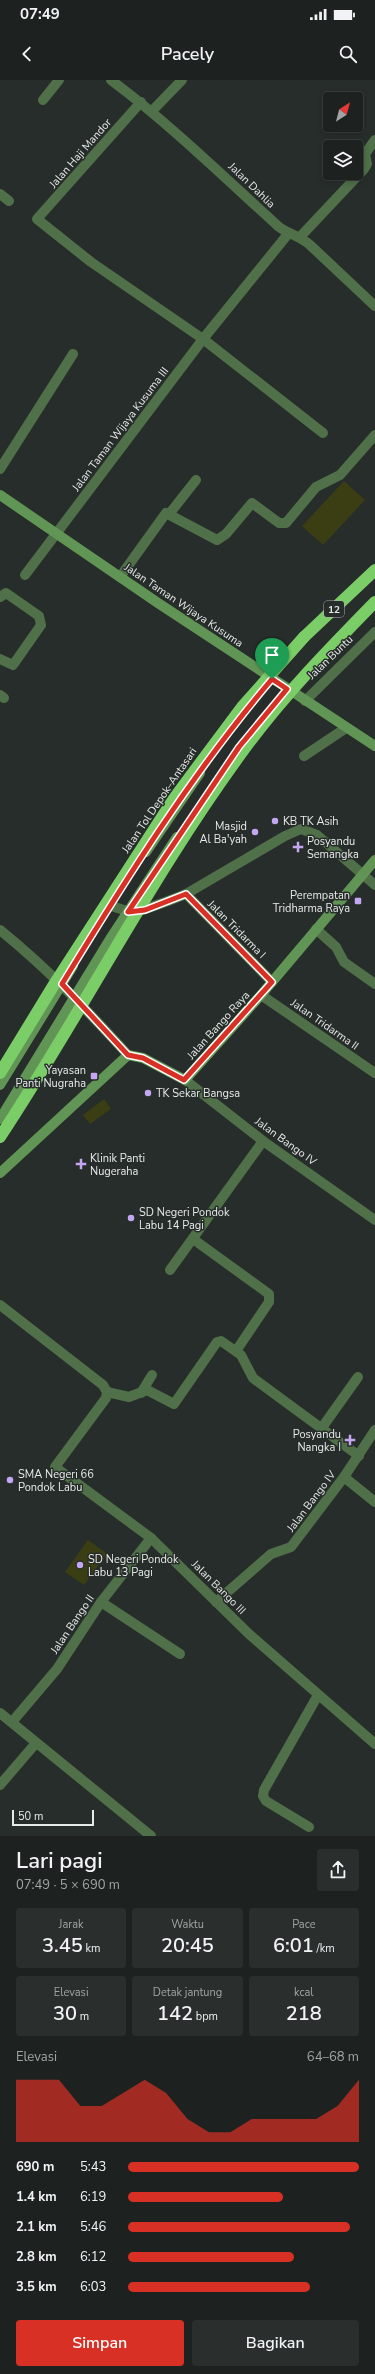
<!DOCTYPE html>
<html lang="id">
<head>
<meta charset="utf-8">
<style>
  :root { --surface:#1d2220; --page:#2a2f2d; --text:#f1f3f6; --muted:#a0a4a5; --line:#3b3f3e; --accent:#d93025 }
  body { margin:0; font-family:"Nunito Sans",sans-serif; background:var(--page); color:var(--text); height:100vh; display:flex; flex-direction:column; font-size:15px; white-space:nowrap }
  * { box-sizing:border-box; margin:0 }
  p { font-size:13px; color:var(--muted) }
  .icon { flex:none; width:22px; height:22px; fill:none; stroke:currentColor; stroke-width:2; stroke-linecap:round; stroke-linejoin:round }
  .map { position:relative; height:1756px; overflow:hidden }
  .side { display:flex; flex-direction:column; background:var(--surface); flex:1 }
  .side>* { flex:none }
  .needle { width:26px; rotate:36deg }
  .buttons { position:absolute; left:323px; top:12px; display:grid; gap:8px }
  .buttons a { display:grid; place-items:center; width:40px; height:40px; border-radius:4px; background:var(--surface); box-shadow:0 2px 6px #0003,0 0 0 1px var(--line); font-size:20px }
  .scale { position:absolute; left:12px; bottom:10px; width:82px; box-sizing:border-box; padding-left:4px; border:2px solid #e6eae8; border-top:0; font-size:11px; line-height:14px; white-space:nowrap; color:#e6eae8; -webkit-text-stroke:3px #272d2a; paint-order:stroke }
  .pin { position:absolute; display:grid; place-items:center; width:34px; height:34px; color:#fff; margin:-41px -17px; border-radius:50% 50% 50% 0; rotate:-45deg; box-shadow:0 0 4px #0007 }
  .pin .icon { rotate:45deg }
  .round { display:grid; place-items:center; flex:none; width:42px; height:42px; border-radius:4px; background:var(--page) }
  .headline { display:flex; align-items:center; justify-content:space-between; height:68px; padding:0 16px }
  h1 { font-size:22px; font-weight:600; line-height:30px }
  .metrics { display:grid; grid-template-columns:repeat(3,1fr); gap:6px; height:68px; padding:4px 16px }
  .metrics div { display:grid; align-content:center; border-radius:4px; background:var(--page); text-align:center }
  .metrics b { font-size:20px; font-weight:600 }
  .metrics small { font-size:11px; font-weight:400 }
  .metrics p { font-size:11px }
  .chart { height:112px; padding:8px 16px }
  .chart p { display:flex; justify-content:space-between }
  .chart svg { width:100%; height:72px; margin-top:4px; fill:var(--accent); opacity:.7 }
  .action { display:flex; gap:8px; margin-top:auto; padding:8px 16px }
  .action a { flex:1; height:46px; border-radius:4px; background:var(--accent); color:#fff; font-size:16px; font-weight:600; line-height:46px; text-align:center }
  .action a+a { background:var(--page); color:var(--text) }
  ul { padding:0 16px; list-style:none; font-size:13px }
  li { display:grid; grid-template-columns:64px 48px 1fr; align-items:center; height:30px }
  li i { height:10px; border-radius:5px; background:var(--accent) }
  .status { display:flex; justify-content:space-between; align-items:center; height:28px; padding:0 20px; background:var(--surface); direction:ltr }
  .status svg { height:11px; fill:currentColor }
  header { display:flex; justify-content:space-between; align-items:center; height:52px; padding:0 16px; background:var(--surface); font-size:18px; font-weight:600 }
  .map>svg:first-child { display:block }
</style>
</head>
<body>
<div class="status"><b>07:49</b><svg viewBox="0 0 49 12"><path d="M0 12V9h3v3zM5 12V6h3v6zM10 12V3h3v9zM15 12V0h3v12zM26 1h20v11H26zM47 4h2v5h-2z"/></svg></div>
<header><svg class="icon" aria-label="back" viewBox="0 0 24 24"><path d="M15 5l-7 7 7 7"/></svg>Pacely<svg class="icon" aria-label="search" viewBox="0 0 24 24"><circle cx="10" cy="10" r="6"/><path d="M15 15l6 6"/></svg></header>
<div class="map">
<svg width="375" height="1756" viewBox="0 0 375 1756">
  <rect width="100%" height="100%" fill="#272d2a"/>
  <g fill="#3b3e12">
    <path d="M 344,401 L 365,420 L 323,465 L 302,446 Z"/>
    <path d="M 104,1019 L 111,1029 L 90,1044 L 83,1035 Z"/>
    <path d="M 88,1460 L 107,1474 L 84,1505 L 65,1492 Z"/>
  </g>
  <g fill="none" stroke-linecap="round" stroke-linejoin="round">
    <g stroke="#4f7048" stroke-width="10">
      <path d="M 111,0 C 171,45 224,97 279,147 C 289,154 301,157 310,165 L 375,226"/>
      <path d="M 43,20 L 59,0"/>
      <path d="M 141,22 L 37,139 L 91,182 L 203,259 L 323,353"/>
      <path d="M 152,31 L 182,0"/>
      <path d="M 0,114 L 9,121"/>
      <path d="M 300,157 L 364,89 L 367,84 L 365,74 L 375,60"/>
      <path d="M 0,389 L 73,274"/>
      <path d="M 170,433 L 196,400"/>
      <path d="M 25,495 L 203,259 L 288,154"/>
      <path d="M 120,497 L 166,433 L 217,460 L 226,454 L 252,423 L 279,443 L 286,443 L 316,407 L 340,395 L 375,355"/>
      <path d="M 0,517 L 6,513 L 39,536 L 41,545 L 13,585 L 0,579"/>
      <path d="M 0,615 L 4,618"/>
      <path d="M 305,621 L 375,552"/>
      <path d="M 304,676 L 346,648"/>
      <path d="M 186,814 L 272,902"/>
      <path d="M 111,826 L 134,833 L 168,821 L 186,814 L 285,756 L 301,749 L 317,755 L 375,805"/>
      <path d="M 316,849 L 336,867 L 344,882 L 375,904"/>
      <path d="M 0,850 C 47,888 87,930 128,975"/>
      <path d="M 261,915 L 375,993"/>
      <path d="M 185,1000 L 263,1061 L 375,1140"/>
      <path d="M 193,1159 L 269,1214 L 269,1222 L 236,1271"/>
      <path d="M 170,1190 L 263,1061"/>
      <path d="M 0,1225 L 103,1305 L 107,1312 L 106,1318 L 55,1387 L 151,1458 L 249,1554 L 375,1664"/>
      <path d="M 107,1312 L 129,1317 L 147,1310 L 174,1324 L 217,1262 L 221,1261 L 241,1275 L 253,1298 L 359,1376"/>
      <path d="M 141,1313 L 152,1295"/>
      <path d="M 321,1349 L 358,1297"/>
      <path d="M 344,1397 L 375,1422"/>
      <path d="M 101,1522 L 180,1574"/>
      <path d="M 216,1522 L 271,1474 L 291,1467 L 344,1397 L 375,1350"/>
      <path d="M 0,1633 L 151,1756"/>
      <path d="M 12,1642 L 57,1589 L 101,1522 L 151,1458"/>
      <path d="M 0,1705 L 36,1663"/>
      <path d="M 309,1747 L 266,1721 L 263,1716 L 264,1710 L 318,1615"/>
    </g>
    <g stroke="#619555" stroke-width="10">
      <path d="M 0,415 L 158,523 L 375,666"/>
      <path d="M 146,772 L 200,693"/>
      <path d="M 0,1005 L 73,886"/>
      <path d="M 0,1039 L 110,859 L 177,757"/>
      <path d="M 0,1093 L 128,975 L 143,978 L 185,1000 L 261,915 L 375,780"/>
    </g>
    <path stroke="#7bcd68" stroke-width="12" d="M 304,557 L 375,490"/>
    <g stroke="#7bcd68" stroke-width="12">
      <path d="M 0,993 L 55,903 L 175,717 L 242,627 L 304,557"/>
      <path d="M 0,1057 C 85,928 155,789 248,664 C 286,613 330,568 375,522"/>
    </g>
  </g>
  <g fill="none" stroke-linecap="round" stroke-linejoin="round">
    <g stroke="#fff" stroke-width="8">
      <path id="route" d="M 272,599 L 287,609 L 239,667 L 128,832 L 145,830 L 186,814 L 272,902 L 184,1000 L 143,978 L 128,975 L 62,904 C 126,799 192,693 272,599 Z"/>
    </g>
    <use href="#route" stroke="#d93025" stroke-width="5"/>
  </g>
  <g fill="#c3a7f2" stroke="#272d2a" stroke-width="1.5">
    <circle cx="275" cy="741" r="4"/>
    <circle cx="255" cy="752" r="4"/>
    <path d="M296 761h4v4h4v4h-4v4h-4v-4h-4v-4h4z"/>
    <rect x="354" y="817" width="8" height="8" rx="2"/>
    <rect x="90" y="992" width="8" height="8" rx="2"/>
    <circle cx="148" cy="1013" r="4"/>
    <path d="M79 1078h4v4h4v4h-4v4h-4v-4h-4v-4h4z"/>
    <circle cx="131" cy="1138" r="4"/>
    <path d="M348 1354h4v4h4v4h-4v4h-4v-4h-4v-4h4z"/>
    <circle cx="10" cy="1400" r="4"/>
    <circle cx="80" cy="1485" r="4"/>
  </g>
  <g text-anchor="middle" stroke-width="3" stroke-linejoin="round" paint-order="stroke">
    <rect fill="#272d2a" stroke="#adb1af" stroke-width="1" x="324" y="521" width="20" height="16" rx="3"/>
    <g font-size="10" font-weight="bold" fill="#e6eae8">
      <text x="334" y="533">12</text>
    </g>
    <g font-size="11" fill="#e6eae8" stroke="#272d2a">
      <text transform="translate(80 73) rotate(-49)" y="4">Jalan Haji Mandor</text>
      <text transform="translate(252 105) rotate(44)" y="4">Jalan Dahlia</text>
      <text transform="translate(120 349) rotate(-53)" y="4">Jalan Taman Wijaya Kusuma III</text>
      <text transform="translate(184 525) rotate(34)" y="4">Jalan Taman Wijaya Kusuma</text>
      <text transform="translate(330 577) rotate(-44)" y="4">Jalan Buntu</text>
      <text transform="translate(159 720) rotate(-56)" y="4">Jalan Tol Depok–Antasari</text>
      <text transform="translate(237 849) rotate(45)" y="4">Jalan Tridarma I</text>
      <text transform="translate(325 944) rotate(35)" y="4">Jalan Tridarma II</text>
      <text transform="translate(218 945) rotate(-48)" y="4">Jalan Bango Raya</text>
      <text transform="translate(286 1061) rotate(36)" y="4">Jalan Bango IV</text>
      <text transform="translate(311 1421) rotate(-53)" y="4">Jalan Bango IV</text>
      <text transform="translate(219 1507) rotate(45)" y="4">Jalan Bango III</text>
      <text transform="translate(72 1544) rotate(-56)" y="4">Jalan Bango II</text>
    </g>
    <g font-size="11" fill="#e6eae8" stroke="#272d2a" text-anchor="start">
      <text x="283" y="745">KB TK Asih</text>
      <text x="247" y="750" text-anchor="end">Masjid<tspan x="247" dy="13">Al Ba'yah</tspan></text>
      <text x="307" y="765">Posyandu<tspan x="307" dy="13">Semangka</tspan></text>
      <text x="350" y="819" text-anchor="end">Perempatan<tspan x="350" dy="13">Tridharma Raya</tspan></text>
      <text x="86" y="994" text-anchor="end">Yayasan<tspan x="86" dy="13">Panti Nugraha</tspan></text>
      <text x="156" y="1017">TK Sekar Bangsa</text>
      <text x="90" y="1082">Klinik Panti<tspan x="90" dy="13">Nugeraha</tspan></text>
      <text x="139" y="1136">SD Negeri Pondok<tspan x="139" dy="13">Labu 14 Pagi</tspan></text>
      <text x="341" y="1358" text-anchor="end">Posyandu<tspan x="341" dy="13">Nangka I</tspan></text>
      <text x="18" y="1398">SMA Negeri 66<tspan x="18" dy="13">Pondok Labu</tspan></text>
      <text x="88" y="1483">SD Negeri Pondok<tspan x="88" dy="13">Labu 13 Pagi</tspan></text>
    </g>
  </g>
</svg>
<div class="buttons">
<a><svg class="needle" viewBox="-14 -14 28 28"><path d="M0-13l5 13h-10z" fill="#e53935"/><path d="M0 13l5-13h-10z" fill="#a0a4a5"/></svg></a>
<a><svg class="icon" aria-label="layers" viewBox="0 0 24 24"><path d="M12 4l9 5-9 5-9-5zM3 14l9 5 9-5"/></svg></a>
</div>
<div class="scale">50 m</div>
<div class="pin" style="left:272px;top:599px;background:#1e9e55"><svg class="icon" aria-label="arrive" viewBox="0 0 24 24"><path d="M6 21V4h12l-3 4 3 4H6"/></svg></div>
</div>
<section class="side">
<div class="headline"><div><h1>Lari pagi</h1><p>07:49 · 5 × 690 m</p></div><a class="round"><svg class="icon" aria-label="share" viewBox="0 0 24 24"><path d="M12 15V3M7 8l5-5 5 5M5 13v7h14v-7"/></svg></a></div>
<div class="metrics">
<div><p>Jarak</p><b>3.45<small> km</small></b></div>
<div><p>Waktu</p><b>20:45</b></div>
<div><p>Pace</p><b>6:01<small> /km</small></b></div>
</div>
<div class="metrics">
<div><p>Elevasi</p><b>30<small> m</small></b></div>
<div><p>Detak jantung</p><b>142<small> bpm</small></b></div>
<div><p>kcal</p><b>218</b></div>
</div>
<div class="chart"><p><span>Elevasi</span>64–68 m</p>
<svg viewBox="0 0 160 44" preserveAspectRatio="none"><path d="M0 44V6L10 6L20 6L30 22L40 22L50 14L60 6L70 14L80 30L90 38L100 38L110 30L120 30L130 30L140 30L150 22L160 6V44z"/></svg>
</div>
<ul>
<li><b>690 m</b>5:43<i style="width:100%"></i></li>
<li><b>1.4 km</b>6:19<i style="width:67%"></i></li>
<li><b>2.1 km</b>5:46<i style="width:96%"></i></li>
<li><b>2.8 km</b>6:12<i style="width:72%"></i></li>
<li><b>3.5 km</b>6:03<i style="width:79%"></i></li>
</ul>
<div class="action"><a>Simpan</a><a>Bagikan</a></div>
</section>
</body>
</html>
